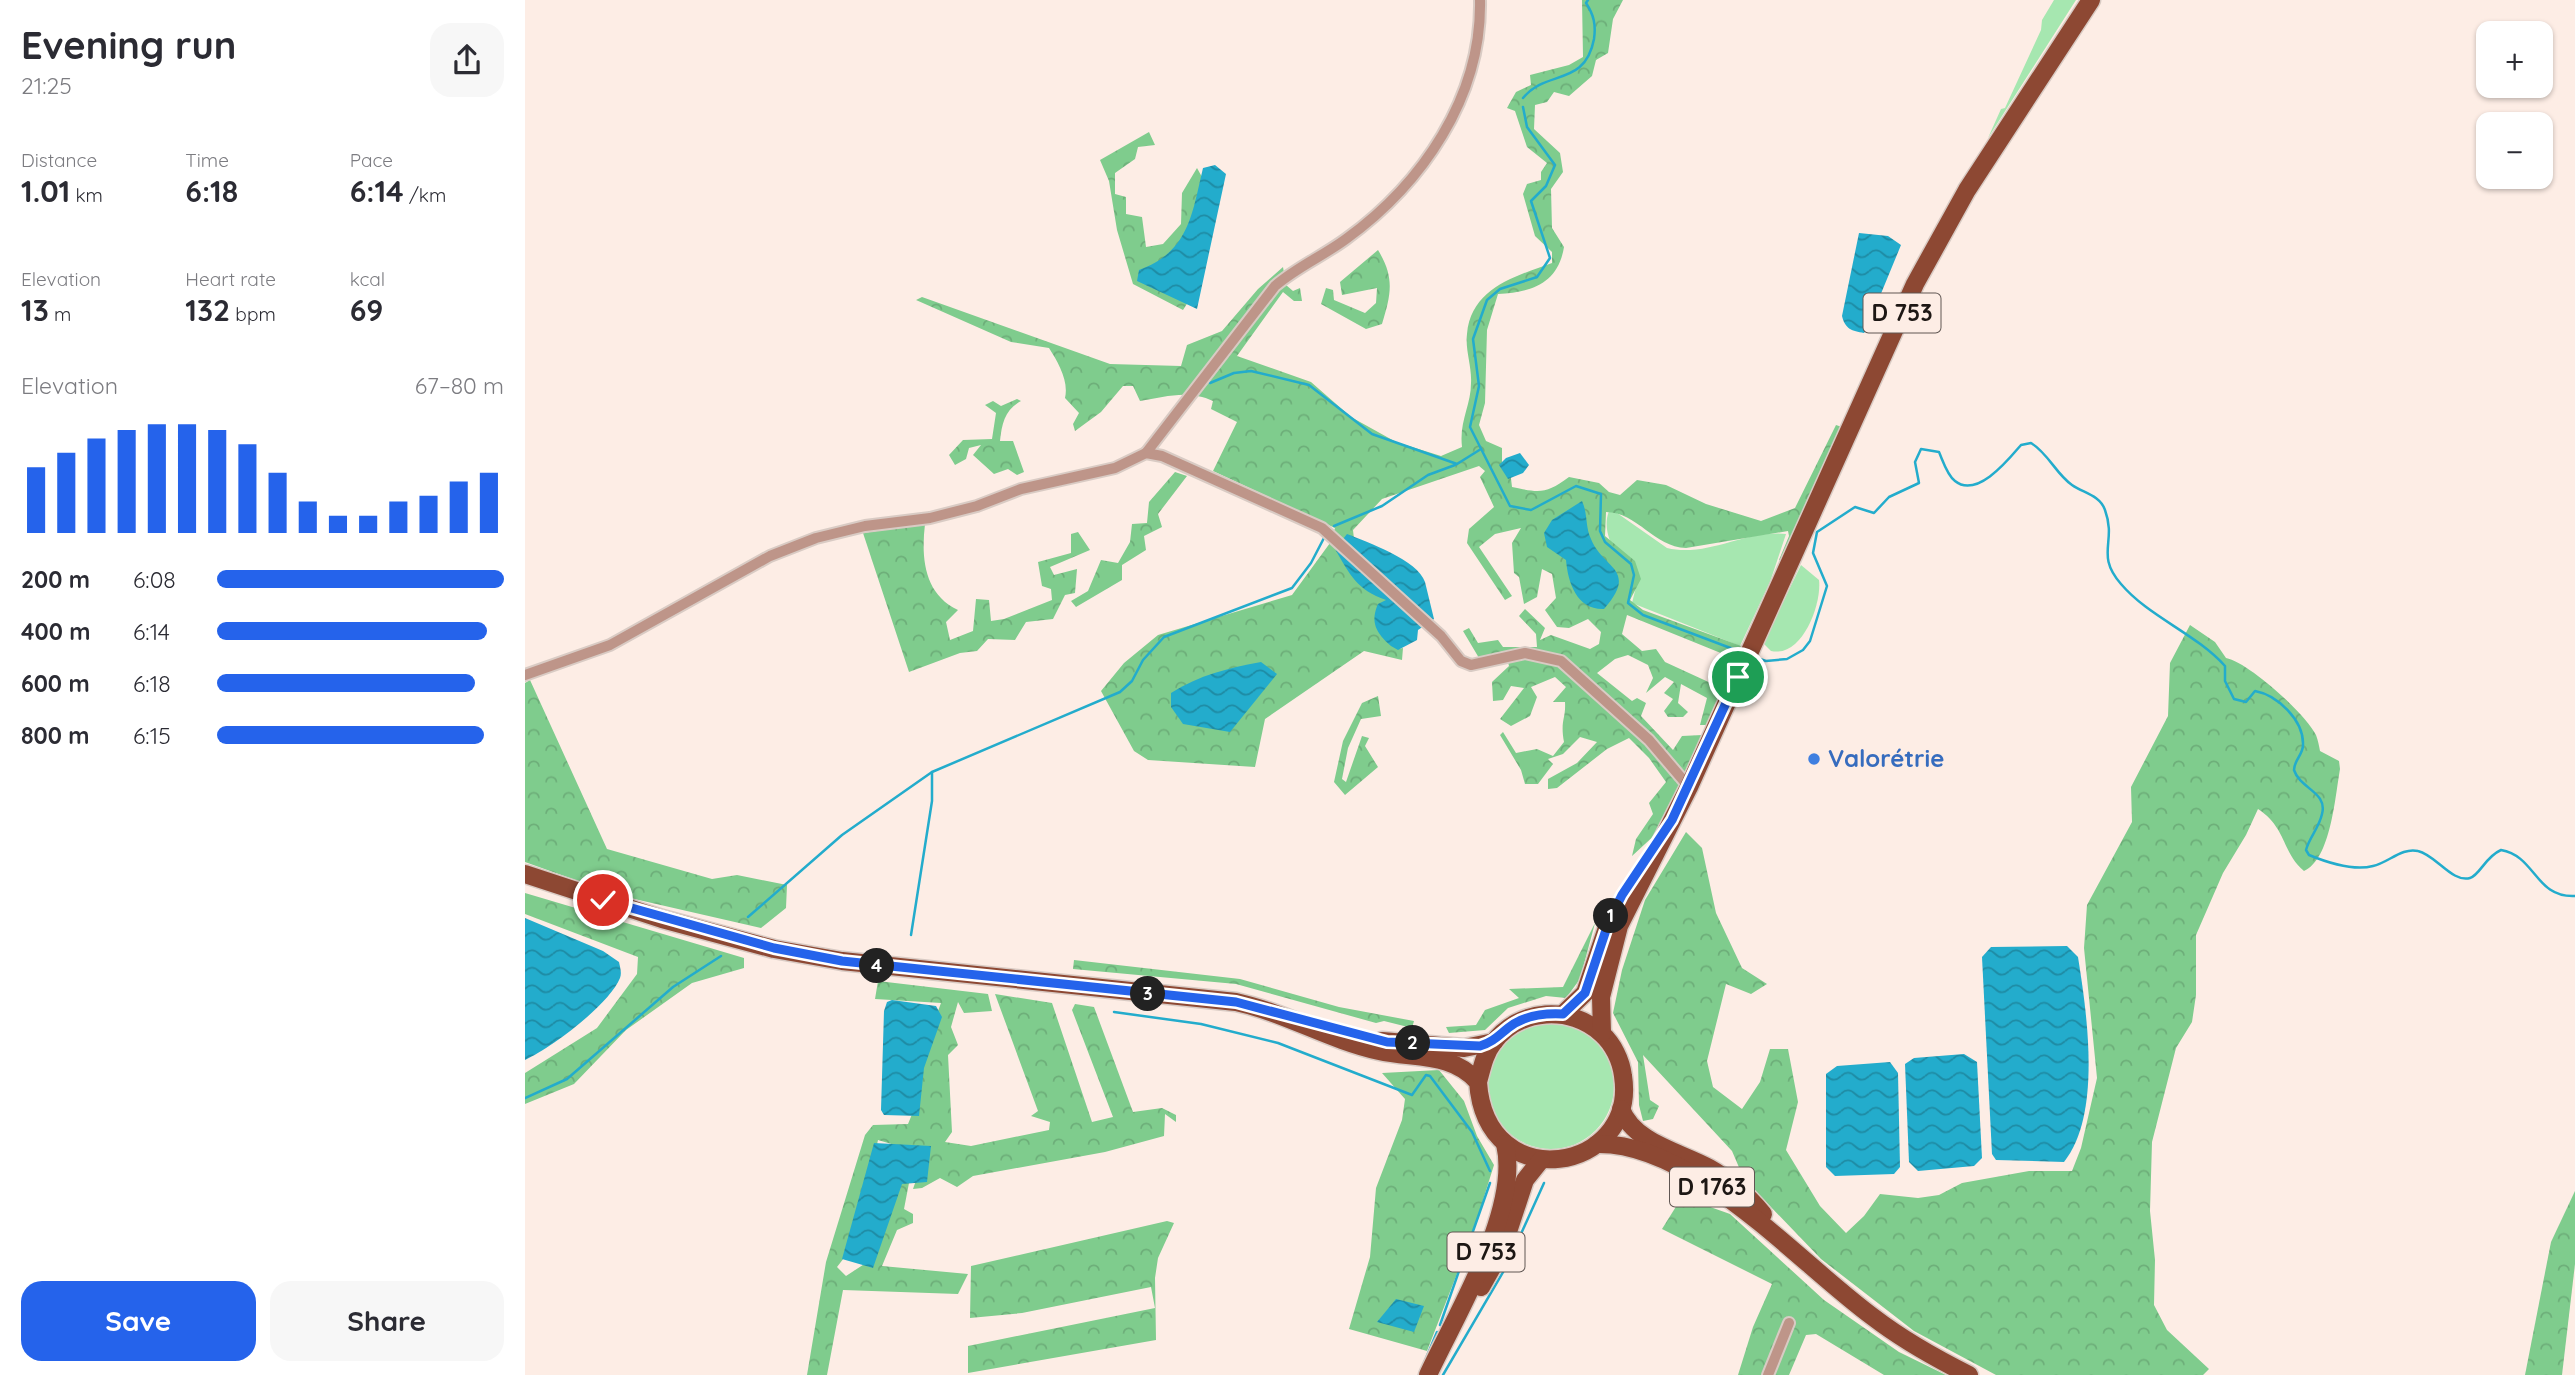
<!DOCTYPE html>
<html lang="en">
<head>
<meta charset="utf-8">
<style>
  :root { --surface:#fff; --page:#f7f7f7; --text:#2b2b33; --muted:#7c7c81; --accent:#2563eb }
  body { margin:0; font-family:Quicksand,sans-serif; background:var(--page); color:var(--text); height:100vh; display:flex; flex-direction:column; font-size:26px; white-space:nowrap }
  * { box-sizing:border-box; margin:0 }
  p { font-size:23px; color:var(--muted) }
  .icon { flex:none; width:38px; height:38px; fill:none; stroke:currentColor; stroke-width:2; stroke-linecap:round; stroke-linejoin:round }
  .map { position:relative; flex:1; overflow:hidden }
  .panel { display:flex; flex-direction:column; background:var(--surface); width:525px }
  .panel>* { flex:none }
  .buttons { position:absolute; left:1951px; top:21px; display:grid; gap:14px }
  .buttons a { display:grid; place-items:center; width:77px; height:77px; border-radius:14px; background:var(--surface); box-shadow:0 2px 5px #0004; font-size:35px }
  .pin { position:absolute; display:grid; place-items:center; width:60px; height:60px; color:#fff; margin:-30px; border:4px solid #fff; border-radius:50%; box-shadow:0 2px 7px #0007 }
  .km { position:absolute; width:35px; height:35px; margin:-18px; border-radius:50%; background:#222; color:#fff; font-size:19px; line-height:35px; text-align:center }
  .round { display:grid; place-items:center; flex:none; width:74px; height:74px; border-radius:21px; background:var(--page) }
  .head { display:flex; align-items:center; justify-content:space-between; height:119px; padding:0 21px }
  h1 { font-size:38px; font-weight:700; line-height:52px }
  .figures { display:grid; grid-template-columns:repeat(3,1fr); gap:10px; height:119px; padding:7px 21px }
  .figures div { display:grid; align-content:center }
  .figures b { font-size:30px; font-weight:700 }
  .figures small { font-size:19px; font-weight:400 }
  .figures p { font-size:19px }
  .chart { height:196px; padding:14px 21px }
  .chart p { display:flex; justify-content:space-between }
  .chart svg { width:100%; height:126px; margin-top:7px; stroke:var(--accent); stroke-width:6 }
  .button { display:flex; gap:14px; margin-top:auto; padding:14px 21px }
  .button a { flex:1; height:80px; border-radius:21px; background:var(--accent); color:#fff; font-size:28px; font-weight:700; line-height:80px; text-align:center }
  .button a+a { background:var(--page); color:var(--text) }
  ul { padding:0 21px; list-style:none; font-size:23px }
  li { display:grid; grid-template-columns:112px 84px 1fr; align-items:center; height:52px }
  li i { height:18px; border-radius:9px; background:var(--accent) }
  main { display:flex; flex:1; min-height:0 }
  .map>svg:first-child { display:block }
</style>
</head>
<body>
<main>
<section class="panel">
<div class="head"><div><h1>Evening run</h1><p>21:25</p></div><a class="round"><svg class="icon" aria-label="share" viewBox="0 0 24 24"><path d="M12 15V3M7 8l5-5 5 5M5 13v7h14v-7"/></svg></a></div>
<div class="figures">
<div><p>Distance</p><b>1.01<small> km</small></b></div>
<div><p>Time</p><b>6:18</b></div>
<div><p>Pace</p><b>6:14<small> /km</small></b></div>
</div>
<div class="figures">
<div><p>Elevation</p><b>13<small> m</small></b></div>
<div><p>Heart rate</p><b>132<small> bpm</small></b></div>
<div><p>kcal</p><b>69</b></div>
</div>
<div class="chart"><p><span>Elevation</span>67–80 m</p>
<svg viewBox="0 0 160 44" preserveAspectRatio="none"><path d="M5 44V21M15 44V16M25 44V11M35 44V8M45 44V6M55 44V6M65 44V8M75 44V13M85 44V23M95 44V33M105 44V38M115 44V38M125 44V33M135 44V31M145 44V26M155 44V23"/></svg>
</div>
<ul>
<li><b>200 m</b>6:08<i style="width:100%"></i></li>
<li><b>400 m</b>6:14<i style="width:94%"></i></li>
<li><b>600 m</b>6:18<i style="width:90%"></i></li>
<li><b>800 m</b>6:15<i style="width:93%"></i></li>
</ul>
<div class="button"><a>Save</a><a>Share</a></div>
</section>
<div class="map">
<svg width="2050" height="1375" viewBox="0 0 2050 1375">
  <defs>
    <pattern id="forest-crowns" width="20" height="18" patternUnits="userSpaceOnUse" patternTransform="scale(1.75)"><rect width="20" height="18" fill="#7fcc8d"/><path d="M2 6a3 3 0 1 1 6 0M12 15a3 3 0 1 1 6 0" fill="none" stroke="#6dae79"/></pattern>
    <pattern id="water-waves" width="16" height="10" patternUnits="userSpaceOnUse" patternTransform="scale(1.75)"><rect width="16" height="10" fill="#23accc"/><path d="M0 5q4-4 8 0t8 0" fill="none" stroke="#1e8ba4"/></pattern>
  </defs>
  <rect width="100%" height="100%" fill="#fdede5"/>
  <g fill="#a6e7b0">
    <path d="M 1529,0 L 1551,0 L 1463,138 L 1476,109 L 1480,108 L 1516,30 L 1517,20 Z"/>
    <path d="M 1084,511 L 1092,513 L 1142,548 C 1182,558 1222,529 1261,534 L 1245,582 L 1215,646 L 1107,603 L 1112,583 C 1098,562 1074,538 1084,511 Z"/>
    <path d="M 1276,565 L 1294,580 C 1297,604 1277,658 1246,651 L 1238,643 Z"/>
    <circle cx="1026" cy="1086" r="63"/>
  </g>
  <g fill="url(#forest-crowns)">
    <path d="M 1057,0 L 1098,0 L 1088,19 L 1083,53 L 1071,60 L 1067,76 L 1044,96 L 1029,92 L 1022,102 L 1010,105 L 1009,129 L 1035,153 L 1038,172 L 1026,189 L 1027,228 L 1039,247 C 1033,283 1008,292 973,294 L 962,330 L 960,403 L 954,425 L 961,441 L 977,448 L 977,464 L 985,470 L 987,487 C 1015,493 1021,494 1044,477 L 1074,483 L 1084,492 L 1095,495 L 1112,480 L 1141,485 L 1181,504 L 1236,521 L 1270,508 L 1311,425 L 1320,428 L 1259,560 L 1254,560 L 1264,536 L 1263,531 L 1161,548 C 1129,547 1112,512 1081,512 L 1080,536 L 1110,561 L 1116,579 L 1105,600 L 1118,610 L 1219,647 L 1213,660 L 1102,615 L 1097,634 L 1117,651 L 1131,649 L 1140,662 L 1190,685 L 1203,677 L 1202,687 L 1181,725 L 1175,725 L 1182,698 L 1156,684 L 1153,703 L 1163,712 L 1158,717 L 1143,717 L 1139,711 L 1148,699 L 1139,693 L 1149,682 L 1140,677 L 1121,693 L 1128,678 L 1123,665 L 1103,655 L 1090,659 L 1072,673 L 1107,701 L 1112,698 L 1121,703 L 1116,716 L 1148,750 L 1157,736 L 1177,735 L 1179,741 L 1133,832 L 1107,856 L 1111,839 L 1128,814 L 1124,803 L 1141,782 L 1124,758 L 1104,738 L 1082,749 L 1032,788 L 1023,789 L 1023,779 L 1052,763 L 1072,742 L 1055,737 L 1038,754 L 1023,759 L 1028,764 L 1013,784 L 1000,784 L 996,770 L 975,735 L 978,732 L 991,753 L 1012,749 L 1028,756 L 1039,742 C 1035,720 1041,719 1040,702 L 1028,702 L 1041,687 L 1030,677 L 1006,687 L 1012,697 L 1005,716 L 986,726 L 975,719 L 999,688 L 986,686 L 978,700 L 968,701 L 967,682 L 984,666 L 980,651 L 954,658 L 938,631 L 944,628 L 953,643 L 973,640 L 978,647 L 1012,647 L 1011,634 L 994,616 L 1000,609 L 1020,628 L 1015,640 L 1026,635 L 1065,649 L 1074,644 L 1076,632 L 1063,619 L 1044,628 L 1032,627 L 1020,610 L 1031,598 L 1027,574 L 1017,569 L 1012,597 L 999,604 L 994,577 L 989,573 L 987,543 L 996,528 L 970,534 L 954,547 L 987,596 L 980,600 L 942,543 L 944,529 L 969,507 L 955,477 L 960,471 L 954,466 L 857,499 L 828,530 L 833,575 L 863,601 L 873,649 L 878,648 L 877,660 L 839,651 L 740,719 L 730,767 L 623,760 L 609,751 L 576,691 L 599,663 L 633,635 L 767,595 L 805,543 L 810,528 L 688,471 L 712,422 L 686,409 L 688,401 C 663,389 640,397 615,401 L 608,386 L 598,386 L 576,412 L 550,431 L 548,424 L 554,413 L 540,398 C 544,381 533,362 524,348 L 486,342 L 391,300 L 397,297 L 585,364 L 656,366 L 662,345 L 697,331 L 733,289 L 758,267 L 761,285 L 768,291 L 775,288 L 777,301 L 769,301 L 758,292 L 712,356 L 786,382 L 826,417 L 871,442 L 916,456 L 937,447 C 934,421 946,406 946,383 C 947,367 940,350 942,334 C 946,288 991,276 1027,263 L 1027,252 L 1010,236 L 998,194 L 1002,184 L 1016,180 L 1016,172 L 1022,163 L 1002,147 L 990,111 L 982,108 L 991,92 L 1006,85 L 1005,75 L 1044,65 L 1058,57 Z"/>
    <path d="M 624,132 L 630,145 L 613,147 L 610,159 L 590,173 L 590,194 L 601,197 L 601,214 L 617,217 L 621,247 L 638,244 L 656,224 L 657,193 L 672,168 L 682,186 L 665,299 L 658,310 L 608,284 L 592,230 L 584,181 L 575,160 Z"/>
    <path d="M 853,250 C 870,278 866,294 857,324 L 841,329 L 796,304 L 801,288 L 808,290 L 809,300 L 840,313 L 851,303 L 852,288 L 817,295 L 815,282 Z"/>
    <path d="M 492,399 L 496,401 C 480,410 477,423 475,441 L 488,441 L 499,472 L 492,475 L 483,469 L 469,474 L 448,455 L 456,445 L 444,448 L 441,459 L 430,465 L 424,455 L 438,440 L 467,439 L 471,413 L 460,405 L 468,401 L 476,406 Z"/>
    <path d="M 650,472 L 662,476 L 633,514 L 637,527 L 619,536 L 621,550 L 597,565 L 597,580 L 551,607 L 546,601 L 563,591 L 576,560 L 593,563 L 605,542 L 607,524 L 622,523 L 624,502 Z"/>
    <path d="M 400,524 C 396,558 399,594 433,610 L 421,622 L 425,640 L 448,631 L 451,599 L 464,600 L 466,621 L 479,619 L 527,600 L 526,589 L 517,586 L 513,562 L 546,553 L 546,534 L 553,532 L 565,550 L 525,567 L 529,575 L 552,569 L 550,593 L 540,595 L 528,619 L 501,622 L 490,640 L 463,639 L 452,651 L 435,653 L 384,672 L 338,533 Z"/>
    <path d="M 1665,625 L 1690,642 L 1701,658 C 1723,662 1781,714 1791,735 C 1793,740 1794,746 1795,751 L 1814,761 L 1815,769 C 1810,797 1806,859 1779,871 C 1757,853 1762,828 1733,809 L 1721,835 L 1698,873 L 1671,935 L 1671,995 L 1667,1022 L 1651,1048 L 1627,1142 L 1625,1211 L 1630,1260 L 1629,1305 L 1642,1330 L 1684,1369 L 1678,1375 L 1471,1375 L 1389,1331 L 1296,1259 L 1219,1179 L 1207,1151 L 1118,1055 L 1125,1100 L 1134,1106 L 1128,1119 L 1118,1121 L 1114,1105 L 1113,1062 L 1088,1013 L 1097,970 L 1120,900 L 1161,832 L 1177,848 L 1191,913 L 1217,968 L 1242,984 L 1226,994 L 1201,984 L 1182,1061 L 1188,1087 L 1217,1109 L 1235,1082 L 1245,1049 L 1263,1049 L 1273,1102 L 1261,1150 L 1295,1206 L 1321,1233 L 1339,1216 L 1355,1194 L 1393,1198 L 1414,1195 L 1437,1183 L 1504,1171 L 1547,1171 L 1556,1148 L 1572,1078 L 1559,948 L 1562,905 L 1607,822 L 1606,787 L 1643,716 L 1645,663 Z"/>
    <path d="M 5,680 L 82,849 L 187,879 L 212,875 L 262,885 L 261,908 L 236,928 L 92,895 L 0,862 L 0,683 Z"/>
    <path d="M 853,696 L 856,716 L 836,719 L 823,748 L 817,779 L 821,782 L 837,736 L 844,738 L 840,746 L 853,767 L 820,795 L 809,782 L 818,741 L 837,703 Z"/>
    <path d="M 0,893 L 219,958 L 219,968 L 167,983 L 101,1030 L 49,1084 L 0,1104 L 0,1073 L 72,1028 L 112,974 L 113,957 L 0,914 Z"/>
    <path d="M 1070,923 L 1055,979 L 1041,998 L 1021,996 L 983,1008 L 960,1030 L 924,1033 L 921,1027 L 951,1025 L 960,1010 L 994,998 L 984,989 L 1038,987 Z"/>
    <path d="M 549,960 L 715,979 L 814,1007 L 889,1021 L 887,1028 L 859,1021 L 851,1023 L 711,984 L 548,969 Z"/>
    <path d="M 353,981 L 463,994 L 467,1011 L 439,1013 L 433,1002 L 426,1027 L 433,1045 L 423,1055 L 427,1132 L 420,1142 L 446,1146 L 524,1130 L 525,1122 L 506,1116 L 513,1111 L 470,994 L 527,1003 L 567,1122 L 588,1117 L 547,1010 L 550,1004 L 569,1007 L 608,1112 L 637,1108 L 651,1115 L 651,1122 L 640,1114 L 639,1136 L 580,1152 L 448,1176 L 432,1187 L 415,1178 L 397,1188 L 388,1189 L 400,1154 L 353,1140 L 329,1245 L 312,1267 L 321,1276 L 347,1259 L 374,1179 L 384,1183 L 379,1209 L 388,1214 L 388,1223 L 372,1230 L 357,1266 L 443,1274 L 433,1294 L 318,1290 L 302,1375 L 282,1375 L 301,1262 L 340,1135 L 348,1125 L 383,1124 L 392,1102 L 396,1056 L 416,1003 L 350,999 Z"/>
    <path d="M 914,1070 L 939,1101 L 952,1136 L 969,1165 L 947,1235 L 902,1351 L 824,1329 L 845,1257 L 851,1188 L 877,1120 L 880,1099 L 857,1073 Z"/>
    <path d="M 2050,1191 L 2050,1264 L 2037,1375 L 2000,1375 L 2026,1242 Z"/>
    <path d="M 1157,1197 L 1205,1214 L 1299,1300 L 1374,1352 L 1421,1375 L 1359,1375 L 1291,1334 L 1281,1335 L 1264,1375 L 1213,1375 L 1228,1327 L 1247,1284 L 1137,1229 Z"/>
    <path d="M 642,1221 L 649,1223 L 633,1258 L 630,1278 L 631,1340 L 443,1373 L 443,1346 L 630,1308 L 626,1287 L 497,1313 L 445,1318 L 446,1266 Z"/>
  </g>
  <g fill="url(#water-waves)">
    <path d="M 690,165 L 701,174 L 672,309 L 612,281 L 614,270 C 664,252 667,214 678,168 Z"/>
    <path d="M 1334,233 L 1363,236 L 1376,245 L 1355,296 L 1350,319 L 1339,333 C 1327,331 1320,329 1317,316 Z"/>
    <path d="M 995,453 L 1004,465 L 998,473 L 983,479 L 974,465 L 981,458 Z"/>
    <path d="M 1057,501 C 1063,514 1060,526 1066,539 C 1078,569 1114,569 1079,609 C 1052,610 1043,583 1041,560 L 1022,547 L 1019,533 L 1027,520 Z"/>
    <path d="M 822,534 C 842,542 893,560 900,582 C 903,594 906,607 909,619 L 893,630 L 892,640 L 873,650 L 866,646 C 851,633 845,622 853,604 L 861,600 C 832,590 825,575 810,549 Z"/>
    <path d="M 736,662 L 752,674 L 705,732 L 658,724 L 646,707 L 646,693 C 674,675 704,668 736,662 Z"/>
    <path d="M 0,918 L 78,951 L 94,962 C 95,967 97,973 95,978 C 84,1005 26,1048 0,1060 Z"/>
    <path d="M 1542,946 L 1553,957 C 1562,1014 1577,1114 1539,1162 L 1471,1160 L 1467,1154 L 1457,957 L 1466,947 Z"/>
    <path d="M 367,1000 L 411,1006 L 417,1017 L 399,1068 L 394,1116 L 359,1115 L 356,1110 L 359,1011 L 362,1002 Z"/>
    <path d="M 1439,1054 L 1452,1062 L 1457,1158 L 1449,1166 L 1393,1171 L 1384,1162 L 1380,1064 L 1389,1058 Z"/>
    <path d="M 1365,1062 L 1373,1073 L 1375,1167 L 1369,1174 L 1310,1176 L 1301,1167 L 1301,1074 L 1312,1066 Z"/>
    <path d="M 349,1143 L 406,1146 L 402,1182 L 377,1184 L 348,1268 L 317,1259 Z"/>
    <path d="M 871,1299 L 899,1306 L 889,1332 L 852,1322 Z"/>
  </g>
  <g fill="none" stroke-linecap="round" stroke-linejoin="round">
    <g stroke="#23accc" stroke-width="2.5">
      <path d="M 998,98 C 1022,69 1060,87 1069,39 C 1071,25 1069,15 1061,3 L 1063,0"/>
      <path d="M 998,107 L 1002,127 L 1030,165 L 1021,186 L 1006,201 L 1025,258 L 1012,277 L 975,289 L 962,300 L 948,339 L 954,386 L 945,427 L 985,506 L 1006,510 L 1051,486 L 1076,494 L 1075,531 L 1080,542 L 1106,564 L 1109,575 L 1103,603 L 1118,615 L 1216,652"/>
      <path d="M 685,383 L 709,373 L 726,371 L 784,385 L 847,434 L 932,464 L 956,449"/>
      <path d="M 809,526 L 857,506 L 903,475 L 930,465"/>
      <path d="M 1229,657 L 1241,661 L 1262,659 L 1278,650 L 1285,641 L 1302,586 L 1288,553 L 1292,532 L 1330,507 L 1349,513 L 1364,497 L 1394,483 L 1390,462 L 1396,449 L 1414,452 C 1418,461 1422,475 1430,481 C 1452,499 1484,459 1496,445 L 1506,443 C 1523,453 1531,474 1547,485 C 1558,493 1575,495 1580,510 C 1592,543 1570,554 1596,584 C 1624,617 1670,633 1700,666 L 1700,681 L 1709,699 L 1721,702 L 1730,691 C 1752,695 1779,720 1778,745 C 1778,755 1769,760 1769,770 C 1775,789 1803,792 1797,814 C 1794,828 1784,838 1781,850 L 1784,855 C 1801,862 1829,871 1848,866 C 1863,863 1877,847 1893,851 C 1911,855 1927,883 1945,878 C 1955,875 1960,857 1976,850 C 2011,856 2010,898 2050,896"/>
      <path d="M 223,917 L 317,835 L 407,772"/>
      <path d="M 386,935 L 407,801 L 407,772 L 595,692 L 607,681 L 618,660 L 639,637 L 767,588 L 786,563 L 800,536"/>
      <path d="M 589,1012 L 676,1024 L 753,1043 L 887,1095 L 901,1075 L 905,1076 L 947,1132 L 965,1171"/>
      <path d="M 0,1098 L 42,1079 L 148,987 L 196,956"/>
      <path d="M 915,1325 L 965,1183"/>
      <path d="M 894,1375 L 912,1332"/>
      <path d="M 918,1375 L 981,1267 L 1019,1183"/>
    </g>
    <g stroke="#d9cbc4" stroke-width="14">
      <g id="minor">
        <path d="M 621,453 L 750,286 C 772,267 798,256 821,239 C 897,184 957,97 955,0"/>
        <path d="M 0,675 L 85,645 L 245,556 L 291,538 L 340,526 L 405,518 L 452,506 L 496,489 L 590,468 L 621,453 L 637,456 L 797,528 L 916,636 L 936,661 L 946,665 L 1000,653 L 1036,661 L 1124,740 L 1164,787"/>
        <path d="M 1243,1375 L 1264,1323"/>
      </g>
    </g>
    <g stroke="#d9cbc4" stroke-width="21">
      <g id="primary">
        <path d="M 0,874 L 137,919 L 249,949 L 317,961 L 711,1002 C 761,1013 804,1040 854,1051 C 889,1059 927,1052 953,1082 C 961,1199 1113,1172 1098,1076 C 1096,1060 1088,1044 1077,1034 C 1046,1005 994,1008 968,1043 C 959,1055 957,1068 953,1082"/>
        <path d="M 1038,1014 L 1060,993 L 1085,919"/>
        <path d="M 1077,1033 L 1076,997 L 1094,926 L 1164,787 L 1390,284 L 1442,190 L 1566,0"/>
        <path d="M 857,1041 L 939,1048 L 969,1042"/>
        <path d="M 1096,1109 C 1109,1143 1155,1152 1184,1168 C 1204,1179 1223,1196 1238,1214"/>
        <path d="M 1072,1144 C 1168,1142 1273,1262 1348,1317 C 1378,1340 1410,1358 1444,1375"/>
        <path d="M 956,1287 L 977,1250 L 1000,1180 L 1016,1160"/>
        <path d="M 903,1375 C 930,1316 996,1210 980,1144"/>
      </g>
    </g>
    <use href="#minor" stroke="#be9589" stroke-width="10"/>
    <use href="#primary" stroke="#8d4833" stroke-width="18"/>
  </g>
  <g fill="none" stroke-linecap="round" stroke-linejoin="round">
    <g stroke="#fff" stroke-width="14">
      <path id="route" d="M 78,900 L 249,948 L 317,961 L 711,1002 L 862,1042 L 955,1046 C 968,1042 973,1036 983,1028 C 999,1015 1019,1013 1038,1014 L 1060,993 L 1084,921 L 1097,895 L 1147,820 L 1213,677"/>
    </g>
    <use href="#route" stroke="#2563eb" stroke-width="9"/>
  </g>
  <circle fill="#3f7fe0" stroke="#fdede5" stroke-width="2.5" cx="1289" cy="759" r="7"/>
  <g text-anchor="middle" stroke-width="5" stroke-linejoin="round" paint-order="stroke">
    <g fill="#fdede5" stroke="#605753" stroke-width="2">
      <rect x="1338.5" y="293.5" width="77" height="39" rx="5"/>
      <rect x="1145" y="1167.5" width="84" height="39" rx="5"/>
      <rect x="922.5" y="1232.5" width="77" height="39" rx="5"/>
    </g>
    <g font-size="23" font-weight="bold" fill="#1d1714">
      <text x="1377" y="321">D 753</text>
      <text x="1187" y="1195">D 1763</text>
      <text x="961" y="1260">D 753</text>
    </g>
    <g font-size="24" font-weight="bold" fill="#366cbe" stroke="#fdede5" text-anchor="start">
      <text x="1303" y="767">Valorétrie</text>
    </g>
  </g>
</svg>
<div class="buttons">
<a>+</a>
<a>−</a>
</div>
<div class="pin" style="left:1213px;top:677px;background:#1e9e55"><svg class="icon" aria-label="arrive" viewBox="0 0 24 24"><path d="M6 21V4h12l-3 4 3 4H6"/></svg></div>
<div class="pin" style="left:78px;top:900px;background:#d93025"><svg class="icon" aria-label="check" viewBox="0 0 24 24"><path d="M5 12l5 5 9-10"/></svg></div>
<b class="km" style="left:1086px;top:916px">1</b>
<b class="km" style="left:888px;top:1043px">2</b>
<b class="km" style="left:623px;top:994px">3</b>
<b class="km" style="left:352px;top:966px">4</b>
</div>
</main>
</body>
</html>
